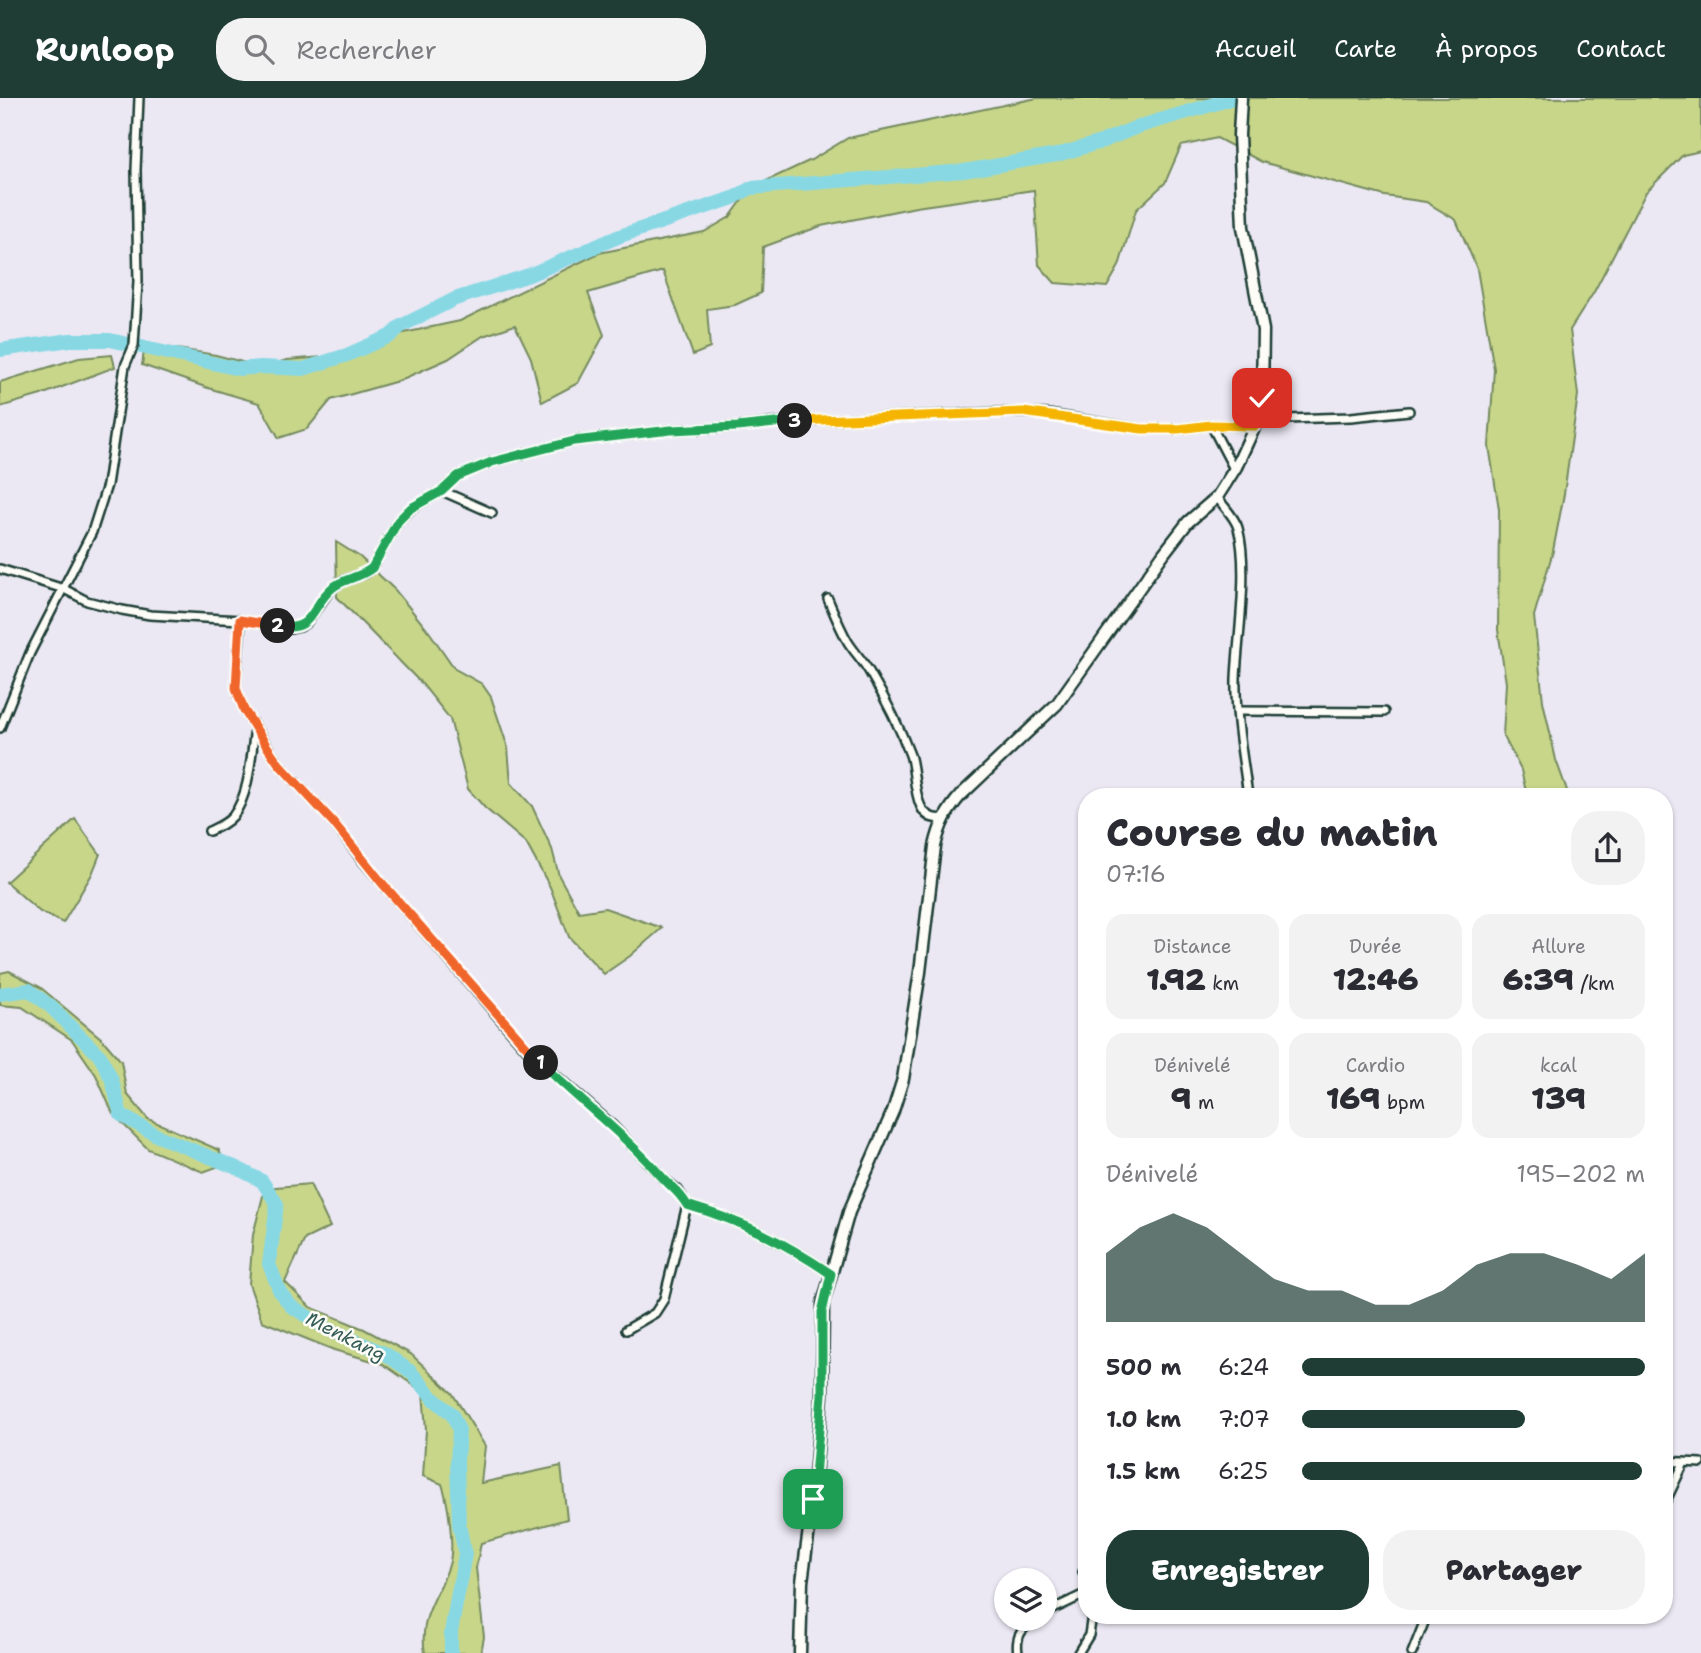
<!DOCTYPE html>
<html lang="fr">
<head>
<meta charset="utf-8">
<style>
  :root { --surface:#fff; --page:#f2f2f3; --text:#2b2b33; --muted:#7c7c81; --accent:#1f3d34 }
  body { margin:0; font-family:"Shantell Sans",sans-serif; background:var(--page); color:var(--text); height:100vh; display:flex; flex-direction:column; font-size:26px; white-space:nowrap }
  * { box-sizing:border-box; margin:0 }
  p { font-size:23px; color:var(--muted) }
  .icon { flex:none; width:38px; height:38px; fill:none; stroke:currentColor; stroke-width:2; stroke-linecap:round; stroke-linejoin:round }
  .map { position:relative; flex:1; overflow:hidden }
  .sheet { position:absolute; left:1078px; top:690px; width:595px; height:836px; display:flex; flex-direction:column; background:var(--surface); border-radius:28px; box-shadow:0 2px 5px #0004 }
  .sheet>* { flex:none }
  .buttons { position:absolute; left:994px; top:1470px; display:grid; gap:14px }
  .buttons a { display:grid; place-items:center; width:63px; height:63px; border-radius:50%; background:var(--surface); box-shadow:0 2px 5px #0004; font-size:35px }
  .pin { position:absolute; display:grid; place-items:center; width:60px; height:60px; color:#fff; margin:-30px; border-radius:14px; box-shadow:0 4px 10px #0006 }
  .km { position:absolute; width:35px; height:35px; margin:-18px; border-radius:50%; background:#222; color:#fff; font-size:19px; line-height:35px; text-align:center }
  .round { display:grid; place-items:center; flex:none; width:74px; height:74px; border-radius:28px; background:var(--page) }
  .head { display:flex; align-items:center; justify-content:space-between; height:119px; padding:0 28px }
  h1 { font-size:38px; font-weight:800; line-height:52px }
  .stats { display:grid; grid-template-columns:repeat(3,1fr); gap:10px; height:119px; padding:7px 28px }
  .stats div { display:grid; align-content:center; border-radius:18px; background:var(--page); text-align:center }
  .stats b { font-size:30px; font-weight:800 }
  .stats small { font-size:19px; font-weight:400 }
  .stats p { font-size:19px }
  .chart { height:196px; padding:14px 28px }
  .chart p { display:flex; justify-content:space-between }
  .chart svg { width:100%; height:126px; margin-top:7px; fill:var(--accent); opacity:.7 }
  .primary-button { display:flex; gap:14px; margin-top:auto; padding:14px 28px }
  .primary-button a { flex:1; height:80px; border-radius:28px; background:var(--accent); color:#fff; font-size:28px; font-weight:800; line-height:80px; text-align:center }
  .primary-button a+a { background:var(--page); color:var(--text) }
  ul { padding:0 28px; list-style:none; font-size:23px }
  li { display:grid; grid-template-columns:112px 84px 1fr; align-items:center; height:52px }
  li i { height:18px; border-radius:9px; background:var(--accent) }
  header { display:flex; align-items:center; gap:42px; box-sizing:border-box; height:98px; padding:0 35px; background:var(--accent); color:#fff }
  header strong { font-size:33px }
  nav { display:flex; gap:38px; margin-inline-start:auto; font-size:24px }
  .search { width:490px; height:63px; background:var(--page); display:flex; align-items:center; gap:18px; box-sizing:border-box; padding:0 24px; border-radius:28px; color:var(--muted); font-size:26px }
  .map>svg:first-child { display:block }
</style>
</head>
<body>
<header>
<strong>Runloop</strong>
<div class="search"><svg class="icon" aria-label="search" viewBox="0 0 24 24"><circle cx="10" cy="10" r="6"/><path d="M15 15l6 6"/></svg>Rechercher</div>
<nav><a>Accueil</a><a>Carte</a><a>À propos</a><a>Contact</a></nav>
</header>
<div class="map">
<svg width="1701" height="1555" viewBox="0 0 1701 1555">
  <rect width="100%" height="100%" fill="#ebe8f3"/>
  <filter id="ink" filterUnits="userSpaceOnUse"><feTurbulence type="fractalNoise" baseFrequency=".0143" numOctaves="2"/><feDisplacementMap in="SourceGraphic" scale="14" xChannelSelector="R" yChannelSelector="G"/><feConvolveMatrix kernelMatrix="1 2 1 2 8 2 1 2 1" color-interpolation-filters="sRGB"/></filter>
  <g filter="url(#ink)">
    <g fill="#c8d68a" stroke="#748a5f" stroke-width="2">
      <path d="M 1037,0 L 1701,0 L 1701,53 L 1683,57 L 1646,94 L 1594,194 L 1570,232 L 1578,297 L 1564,396 L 1553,453 L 1534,518 L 1543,603 L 1556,662 L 1569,698 L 1527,698 L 1521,672 L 1503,637 L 1506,585 L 1498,532 L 1499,411 L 1489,348 L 1494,271 L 1477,171 L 1456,122 L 1426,104 L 1385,98 L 1262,64 L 1217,40 L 1181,48 L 1165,85 L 1136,112 L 1119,168 L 1107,189 L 1055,185 L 1039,167 L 1034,92 L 916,109 L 821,128 L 763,149 L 761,195 L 735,207 L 707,211 L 710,250 L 693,257 L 663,173 L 588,195 L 604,237 L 578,285 L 542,304 L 531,260 L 515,227 L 483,238 L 448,261 L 398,283 L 331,302 L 307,331 L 279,340 L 259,305 L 208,290 L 142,267 L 145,246 L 216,257 L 261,269 L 287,262 L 347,257 L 390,238 L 460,223 L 599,155 L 704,134 L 730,119 L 751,90 L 811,62 L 848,40 Z"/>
      <path d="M 112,257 L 115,269 L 41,297 L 0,309 L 0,284 L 79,260 Z"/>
      <path d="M 336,444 L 360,459 L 395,492 L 430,535 L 455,571 L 482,586 L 491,599 L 508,650 L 511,685 L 532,708 L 552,751 L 559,778 L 579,814 L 605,810 L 662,830 L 630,858 L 604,876 L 569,839 L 550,789 L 526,745 L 485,710 L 468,691 L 450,621 L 422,586 L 337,499 Z"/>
      <path d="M 75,721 L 100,756 L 92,776 L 63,825 L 40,814 L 6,784 Z"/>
      <path d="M 9,873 L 40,889 L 102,941 L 121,963 L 127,996 L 148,1021 L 219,1052 L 225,1066 L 203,1074 L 148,1051 L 113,1016 L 96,977 L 72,942 L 22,909 L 0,907 L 0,875 Z"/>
      <path d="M 310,1086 L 330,1129 L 305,1141 L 285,1184 L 310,1209 L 364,1231 L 411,1256 L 452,1295 L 485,1348 L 481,1385 L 561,1368 L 567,1421 L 481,1445 L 476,1470 L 484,1539 L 481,1555 L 425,1555 C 418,1518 439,1499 449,1467 C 455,1449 448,1404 442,1386 L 423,1378 L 426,1332 L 423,1294 L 383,1266 L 334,1252 L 262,1223 L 249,1186 L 253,1137 L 265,1090 Z"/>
    </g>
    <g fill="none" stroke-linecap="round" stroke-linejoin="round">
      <g stroke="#88d8e4" stroke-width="14">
        <path d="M 0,252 L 70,242 L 110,242 L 239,271 L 261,269 L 303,271 L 347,257 L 390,238 L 401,228 L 455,201 L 529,177 L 620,138 L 733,100 L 751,90 L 964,73 L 1057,57 L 1101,44 L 1137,29 L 1234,0"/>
        <path d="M 0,896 L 29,892 L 50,908 L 100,958 L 112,982 L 121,1017 L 158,1038 L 237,1070 L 262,1083 L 277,1106 L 269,1166 L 280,1194 L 291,1208 L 326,1230 L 386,1256 L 411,1274 L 435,1302 L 452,1316 L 459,1332 L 457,1364 L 459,1426 L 465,1456 L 451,1534 L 451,1555"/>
      </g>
      <g stroke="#1f3d34" stroke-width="12">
        <g id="street">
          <path d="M 1257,322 L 1351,319 L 1409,313"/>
          <path d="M 1211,327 L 1234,371 L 1233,374"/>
          <path d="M 442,393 L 492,415"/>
          <path d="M 1217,399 C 1223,408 1235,419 1238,430 C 1249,470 1238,537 1236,580 C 1235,619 1243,659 1248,698"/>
          <path d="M 0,471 L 64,491 L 87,503 L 122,512 L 150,517 L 241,522 L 291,531 L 300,529 L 307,524 L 331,491 L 343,483 L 366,475 L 372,470 L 398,423 L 412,410 L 442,393 L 458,378 L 492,364 L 574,343 L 671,332 L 737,329 L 778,324 L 1001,314 L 1048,316 L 1142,331 L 1178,331 L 1211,327 L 1255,328"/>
          <path d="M 828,501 C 834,515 840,530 848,544 C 855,555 864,564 870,575 C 885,600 900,630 910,657 C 917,675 911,726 943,720"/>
          <path d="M 241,522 L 236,590 L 244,612 L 279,666 L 333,724 L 362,762 L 528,953 L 610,1025 L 664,1081 L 678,1092 L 687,1107 C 744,1124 782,1143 831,1176"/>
          <path d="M 1237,613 L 1384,614"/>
          <path d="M 0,630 L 30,555 L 92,434 L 107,387 L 125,268 L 134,247 L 138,184 L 136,72 L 139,0"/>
          <path d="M 209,733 C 218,729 226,726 233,718 C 250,696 251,657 255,630"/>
          <path d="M 626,1232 L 655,1215 L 664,1201 L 687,1107"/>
          <path d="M 1664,1363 L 1701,1365"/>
          <path d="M 1664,1407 L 1684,1365"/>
          <path d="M 1083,1474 L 1087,1480"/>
          <path d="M 1045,1515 L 1087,1495"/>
          <path d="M 1018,1555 C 1015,1538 1022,1530 1036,1521"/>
          <path d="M 1078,1555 L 1089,1537 L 1092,1517"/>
          <path d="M 1412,1555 L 1427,1517"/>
        </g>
      </g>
      <g stroke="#1f3d34" stroke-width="15">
        <path id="secondary" d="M 800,1555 L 802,1484 L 813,1401 L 822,1298 L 823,1205 L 849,1114 L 893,1013 L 903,981 L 920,874 L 935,748 C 940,727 946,714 961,697 L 1057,606 L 1164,455 L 1188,424 L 1217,399 L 1236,369 L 1255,328 L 1262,300 L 1263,232 L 1243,129 L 1239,37 L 1241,0"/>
      </g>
      <use href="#street" stroke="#fdfcf7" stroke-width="7"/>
      <use href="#secondary" stroke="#fdfcf7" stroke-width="10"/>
    </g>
  </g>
  <g fill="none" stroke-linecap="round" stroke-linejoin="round" filter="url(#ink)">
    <g stroke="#fff" stroke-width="14">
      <path id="split-1" d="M 541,965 C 581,1004 625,1037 662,1079 C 673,1091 678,1092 687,1107 C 744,1124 782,1143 831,1176 L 822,1214 L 822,1297 L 813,1401"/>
    </g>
    <g stroke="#fff" stroke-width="14">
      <path id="split-2" d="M 278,528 L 240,522 L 236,590 L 244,612 L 266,647 L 279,666 L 333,724 L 382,785 L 541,965"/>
    </g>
    <g stroke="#fff" stroke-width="14">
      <path id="split-3" d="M 278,528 C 314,535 310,509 332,490 C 344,480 360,480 372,470 L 398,423 L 411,410 L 442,393 L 458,378 L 492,364 L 574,343 L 671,332 L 737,329 L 795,323"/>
    </g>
    <g stroke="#fff" stroke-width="14">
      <path id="split-4" d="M 795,323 L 1023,314 L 1142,331 L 1178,331 L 1211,327 L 1255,328 L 1262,300"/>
    </g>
    <use href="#split-1" stroke="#22a559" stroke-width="9"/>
    <use href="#split-2" stroke="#f0652b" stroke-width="9"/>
    <use href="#split-3" stroke="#22a559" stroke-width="9"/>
    <use href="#split-4" stroke="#f5b400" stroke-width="9"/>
  </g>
  <g text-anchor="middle" stroke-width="5" stroke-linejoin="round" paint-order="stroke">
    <g font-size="19" font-style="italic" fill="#345c57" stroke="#fdfcf7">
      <text transform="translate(346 1238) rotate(27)" y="7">Menkang</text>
    </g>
  </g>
</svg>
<div class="buttons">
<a><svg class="icon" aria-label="layers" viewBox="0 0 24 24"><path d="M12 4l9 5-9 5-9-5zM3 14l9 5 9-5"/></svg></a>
</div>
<div class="pin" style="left:813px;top:1401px;background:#1e9e55"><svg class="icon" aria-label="arrive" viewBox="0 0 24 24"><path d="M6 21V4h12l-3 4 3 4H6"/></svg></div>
<div class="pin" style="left:1262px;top:300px;background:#d93025"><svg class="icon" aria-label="check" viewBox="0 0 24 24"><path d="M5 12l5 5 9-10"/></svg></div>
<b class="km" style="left:541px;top:965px">1</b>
<b class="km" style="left:278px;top:528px">2</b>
<b class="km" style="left:795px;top:323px">3</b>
<section class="sheet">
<div class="head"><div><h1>Course du matin</h1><p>07:16</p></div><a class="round"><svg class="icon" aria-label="share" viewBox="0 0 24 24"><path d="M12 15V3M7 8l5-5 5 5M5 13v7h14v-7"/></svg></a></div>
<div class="stats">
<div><p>Distance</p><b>1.92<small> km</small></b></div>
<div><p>Durée</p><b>12:46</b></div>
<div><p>Allure</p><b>6:39<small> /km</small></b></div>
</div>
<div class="stats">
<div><p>Dénivelé</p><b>9<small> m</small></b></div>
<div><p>Cardio</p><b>169<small> bpm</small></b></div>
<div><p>kcal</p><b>139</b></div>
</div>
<div class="chart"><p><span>Dénivelé</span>195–202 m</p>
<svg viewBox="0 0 160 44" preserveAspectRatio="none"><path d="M0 44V20L10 11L20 6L30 11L40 20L50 29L60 33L70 33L80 38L90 38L100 33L110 24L120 20L130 20L140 24L150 29L160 20V44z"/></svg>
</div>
<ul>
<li><b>500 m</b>6:24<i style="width:100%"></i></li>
<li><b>1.0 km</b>7:07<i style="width:65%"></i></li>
<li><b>1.5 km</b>6:25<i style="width:99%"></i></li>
</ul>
<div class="primary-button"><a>Enregistrer</a><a>Partager</a></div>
</section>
</div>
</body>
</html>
